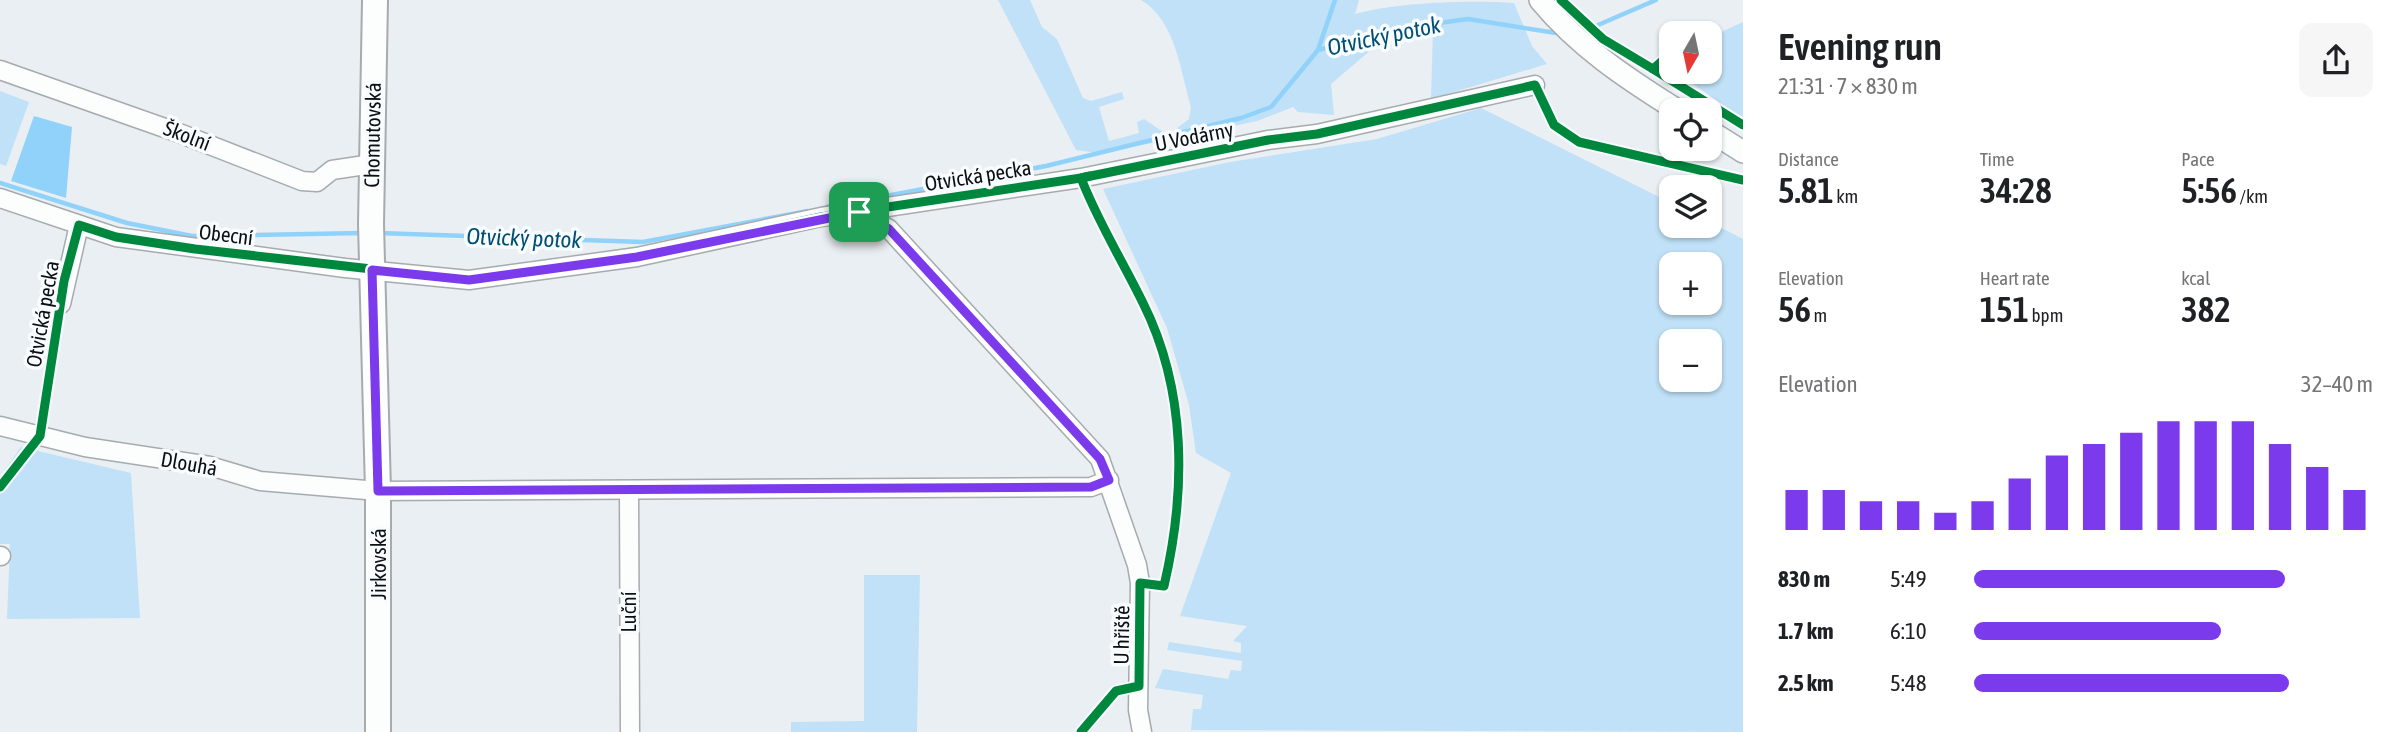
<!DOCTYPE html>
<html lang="en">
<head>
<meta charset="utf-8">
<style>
  :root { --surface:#fff; --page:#f6f6f6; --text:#202124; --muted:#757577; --accent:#7c3aed }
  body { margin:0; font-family:"Asap Condensed",sans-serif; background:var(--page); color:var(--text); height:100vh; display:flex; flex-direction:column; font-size:26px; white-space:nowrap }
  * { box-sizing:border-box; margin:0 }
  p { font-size:23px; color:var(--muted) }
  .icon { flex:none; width:38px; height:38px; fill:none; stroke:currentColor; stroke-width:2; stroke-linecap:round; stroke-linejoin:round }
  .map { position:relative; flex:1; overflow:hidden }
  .sheet { display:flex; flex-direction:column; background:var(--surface); width:665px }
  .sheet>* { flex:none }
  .needle { width:46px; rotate:189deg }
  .tools { position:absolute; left:1659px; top:21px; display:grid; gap:14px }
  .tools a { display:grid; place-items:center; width:63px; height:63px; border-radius:14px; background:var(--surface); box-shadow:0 2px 5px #0004; font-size:35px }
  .pin { position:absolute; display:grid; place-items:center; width:60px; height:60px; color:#fff; margin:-30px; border-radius:14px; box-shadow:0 4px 10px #0006 }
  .round { display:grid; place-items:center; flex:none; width:74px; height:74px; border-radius:14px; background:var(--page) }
  .headline { display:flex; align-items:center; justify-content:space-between; height:119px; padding:0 35px }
  h1 { font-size:38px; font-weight:600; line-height:52px }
  .figures { display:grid; grid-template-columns:repeat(3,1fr); gap:10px; height:119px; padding:7px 35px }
  .figures div { display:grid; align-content:center }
  .figures b { font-size:35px; font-weight:600 }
  .figures small { font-size:19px; font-weight:400 }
  .figures p { font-size:19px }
  .chart { height:196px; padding:14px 35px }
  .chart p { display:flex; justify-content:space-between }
  .chart svg { width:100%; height:126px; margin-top:7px; stroke:var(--accent); stroke-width:6 }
  ul { padding:0 35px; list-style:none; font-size:23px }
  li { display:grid; grid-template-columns:112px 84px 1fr; align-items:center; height:52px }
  li i { height:18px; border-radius:9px; background:var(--accent) }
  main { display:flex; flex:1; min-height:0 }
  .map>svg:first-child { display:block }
</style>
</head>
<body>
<main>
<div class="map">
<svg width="1743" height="732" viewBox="0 0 1743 732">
  <rect width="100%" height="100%" fill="#eaeff3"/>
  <g fill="#c0e1f7" fill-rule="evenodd">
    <path d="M 998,0 L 1030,0 L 1042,27 L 1057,39 L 1083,98 L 1091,101 L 1122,92 L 1124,99 L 1099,107 L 1109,141 L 1139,133 L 1137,122 L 1144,119 L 1166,134 L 1162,135 L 1164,141 L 1098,153 L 1076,150 Z"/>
    <path d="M 1141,0 L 1359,0 L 1355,14 C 1398,2 1472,0 1514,3 L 1532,46 L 1547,64 L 1431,99 L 1433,28 L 1385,38 L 1331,84 L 1334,115 L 1298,112 L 1293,107 L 1257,121 L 1177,138 L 1176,129 L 1189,119 L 1191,107 C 1180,70 1176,21 1141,0 Z"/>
    <path d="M 1743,22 L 1743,120 L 1677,72 L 1710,72 L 1710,37 Z"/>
    <path d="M 0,91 L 29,102 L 6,166 L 0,164 Z"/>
    <path d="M 1481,108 L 1671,203 L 1671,226 L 1710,226 L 1710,222 L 1743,239 L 1743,732 L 1191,730 L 1193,709 L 1201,709 L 1203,695 L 1155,688 L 1163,669 L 1228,679 L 1231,670 L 1241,671 L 1242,661 L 1167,650 L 1169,642 L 1241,653 L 1241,643 L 1233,641 L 1247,626 L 1180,616 L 1231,473 L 1196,453 L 1189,405 L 1167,328 L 1103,189 L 1230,162 L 1377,139 ZM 1710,264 L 1710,303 L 1671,303 L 1671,264 ZM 1710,341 L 1710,380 L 1671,380 L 1671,341 Z"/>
    <path d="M 21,447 L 131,473 L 140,618 L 7,619 L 10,544 L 0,544 L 0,477 Z"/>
    <path d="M 864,575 L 920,575 L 917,732 L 791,732 L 791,722 L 864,721 Z"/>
  </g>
  <path fill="#90d2f9" d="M 34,116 L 72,127 L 66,198 L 11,181 Z"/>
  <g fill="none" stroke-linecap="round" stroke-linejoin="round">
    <g stroke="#90d2f9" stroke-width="4.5">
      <path d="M 1598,25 L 1656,0"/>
      <path d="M 1318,50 L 1335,0"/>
      <path d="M 0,183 L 127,223 L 192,236 L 363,233"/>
      <path d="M 827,207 L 1046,166 L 1241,118 L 1271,107 L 1318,50 L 1424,25 L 1468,19 L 1556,33"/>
      <path d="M 379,233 L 643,242 L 808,211"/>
    </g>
    <g stroke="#a7abae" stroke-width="21">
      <g id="minor">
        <path d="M 0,70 L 179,133 L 302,181 L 317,182 L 332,170 L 372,164"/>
        <path d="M 0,198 L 116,237 L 345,268 L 469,280 L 637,257 L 821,217 L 1081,178 L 1268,140 L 1317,134 L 1535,85"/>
        <path d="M 859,212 L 889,229 L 1100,459 L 1137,565 L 1140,583 L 1138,710 L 1142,732"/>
        <path d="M 61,304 L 79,225"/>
        <path d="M 0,426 L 85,447 L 210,466 L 260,481 L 378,491 L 1091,487 L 1109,480"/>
        <path d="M 629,491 L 630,732"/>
        <path d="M 0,556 L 1,556"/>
      </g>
    </g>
    <g stroke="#a7abae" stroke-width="24">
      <g id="tertiary">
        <path d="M 1540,0 C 1579,47 1626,78 1677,110"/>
        <path d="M 1710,131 L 1743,152"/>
      </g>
    </g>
    <g stroke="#a7abae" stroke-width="28">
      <path id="secondary" d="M 375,0 L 371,224 L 378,491 L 378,732"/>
    </g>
    <use href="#minor" stroke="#fcfdfd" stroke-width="18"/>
    <use href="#tertiary" stroke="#fcfdfd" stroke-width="21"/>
    <use href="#secondary" stroke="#fcfdfd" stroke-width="24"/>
    <g stroke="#f8fcff" stroke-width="13">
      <g id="cycleway">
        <path d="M 1561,0 L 1603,39 L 1653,69"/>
        <path d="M 1671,53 L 1653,69 L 1743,125"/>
        <path d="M 0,487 L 40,436 L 64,281 L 79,225 L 116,237 L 195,249 L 469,280 L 637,257 L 821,217 L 1081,178 L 1268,140 L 1317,134 L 1535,85 L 1554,125 L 1579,142 L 1743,180"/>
        <path d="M 1081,732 L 1116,691 L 1139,686 L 1140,583 L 1164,586 C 1186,492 1187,391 1143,303 C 1122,260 1098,222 1081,178 L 1090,176"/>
      </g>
    </g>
    <use href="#cycleway" stroke="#00873e" stroke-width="9"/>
  </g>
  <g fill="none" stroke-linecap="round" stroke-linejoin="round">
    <g stroke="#fff" stroke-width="14">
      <path id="route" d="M 859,212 L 889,229 L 1100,459 L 1109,480 L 1091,487 L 378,491 L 372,270 L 469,280 L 637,257 Z"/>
    </g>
    <use href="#route" stroke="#7c3aed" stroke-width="9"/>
  </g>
  <g text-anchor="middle" stroke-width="7" stroke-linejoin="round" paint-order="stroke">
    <g font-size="21" fill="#0b0f11" stroke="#f8fcff">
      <text transform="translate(373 135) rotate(-89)" y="7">Chomutovská</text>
      <text transform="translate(187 136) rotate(21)" y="7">Školní</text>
      <text transform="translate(1194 137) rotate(-11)" y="7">U Vodárny</text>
      <text transform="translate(978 176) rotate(-9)" y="7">Otvická pecka</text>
      <text transform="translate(226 235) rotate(7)" y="7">Obecní</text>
      <text transform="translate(43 314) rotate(-80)" y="7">Otvická pecka</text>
      <text transform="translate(189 464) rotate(10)" y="7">Dlouhá</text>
      <text transform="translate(379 564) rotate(-90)" y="7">Jirkovská</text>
      <text transform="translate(629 612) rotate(-90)" y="7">Luční</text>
      <text transform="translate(1122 635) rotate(-89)" y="7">U hřiště</text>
    </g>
    <g font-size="23" font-style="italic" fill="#004f72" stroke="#f8fcff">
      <text transform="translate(1384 36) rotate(-12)" y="8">Otvický potok</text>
      <text transform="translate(524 238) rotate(2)" y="8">Otvický potok</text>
    </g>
  </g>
</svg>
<div class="tools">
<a><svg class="needle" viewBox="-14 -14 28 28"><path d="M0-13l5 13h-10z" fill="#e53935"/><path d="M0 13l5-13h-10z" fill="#757577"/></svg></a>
<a><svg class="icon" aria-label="locate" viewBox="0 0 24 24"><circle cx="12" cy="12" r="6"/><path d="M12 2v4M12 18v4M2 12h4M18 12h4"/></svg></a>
<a><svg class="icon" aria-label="layers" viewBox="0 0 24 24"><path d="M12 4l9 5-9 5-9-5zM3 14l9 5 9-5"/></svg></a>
<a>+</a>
<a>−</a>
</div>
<div class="pin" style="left:859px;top:212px;background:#1e9e55"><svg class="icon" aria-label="arrive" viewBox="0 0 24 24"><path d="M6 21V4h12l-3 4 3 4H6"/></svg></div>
</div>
<section class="sheet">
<div class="headline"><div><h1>Evening run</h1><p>21:31 · 7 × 830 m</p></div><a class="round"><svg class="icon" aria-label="share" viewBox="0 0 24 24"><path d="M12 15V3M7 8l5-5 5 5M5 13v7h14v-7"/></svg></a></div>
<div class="figures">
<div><p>Distance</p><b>5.81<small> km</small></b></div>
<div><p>Time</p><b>34:28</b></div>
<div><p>Pace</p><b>5:56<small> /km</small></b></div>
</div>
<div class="figures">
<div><p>Elevation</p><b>56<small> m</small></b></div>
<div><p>Heart rate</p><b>151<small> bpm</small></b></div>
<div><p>kcal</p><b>382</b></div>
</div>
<div class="chart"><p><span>Elevation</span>32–40 m</p>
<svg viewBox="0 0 160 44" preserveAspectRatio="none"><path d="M5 44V30M15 44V30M25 44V34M35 44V34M45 44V38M55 44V34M65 44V26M75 44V18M85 44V14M95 44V10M105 44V6M115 44V6M125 44V6M135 44V14M145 44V22M155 44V30"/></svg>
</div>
<ul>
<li><b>830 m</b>5:49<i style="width:78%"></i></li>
<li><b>1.7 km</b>6:10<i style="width:62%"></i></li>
<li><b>2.5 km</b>5:48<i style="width:79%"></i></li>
</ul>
</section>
</main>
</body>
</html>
